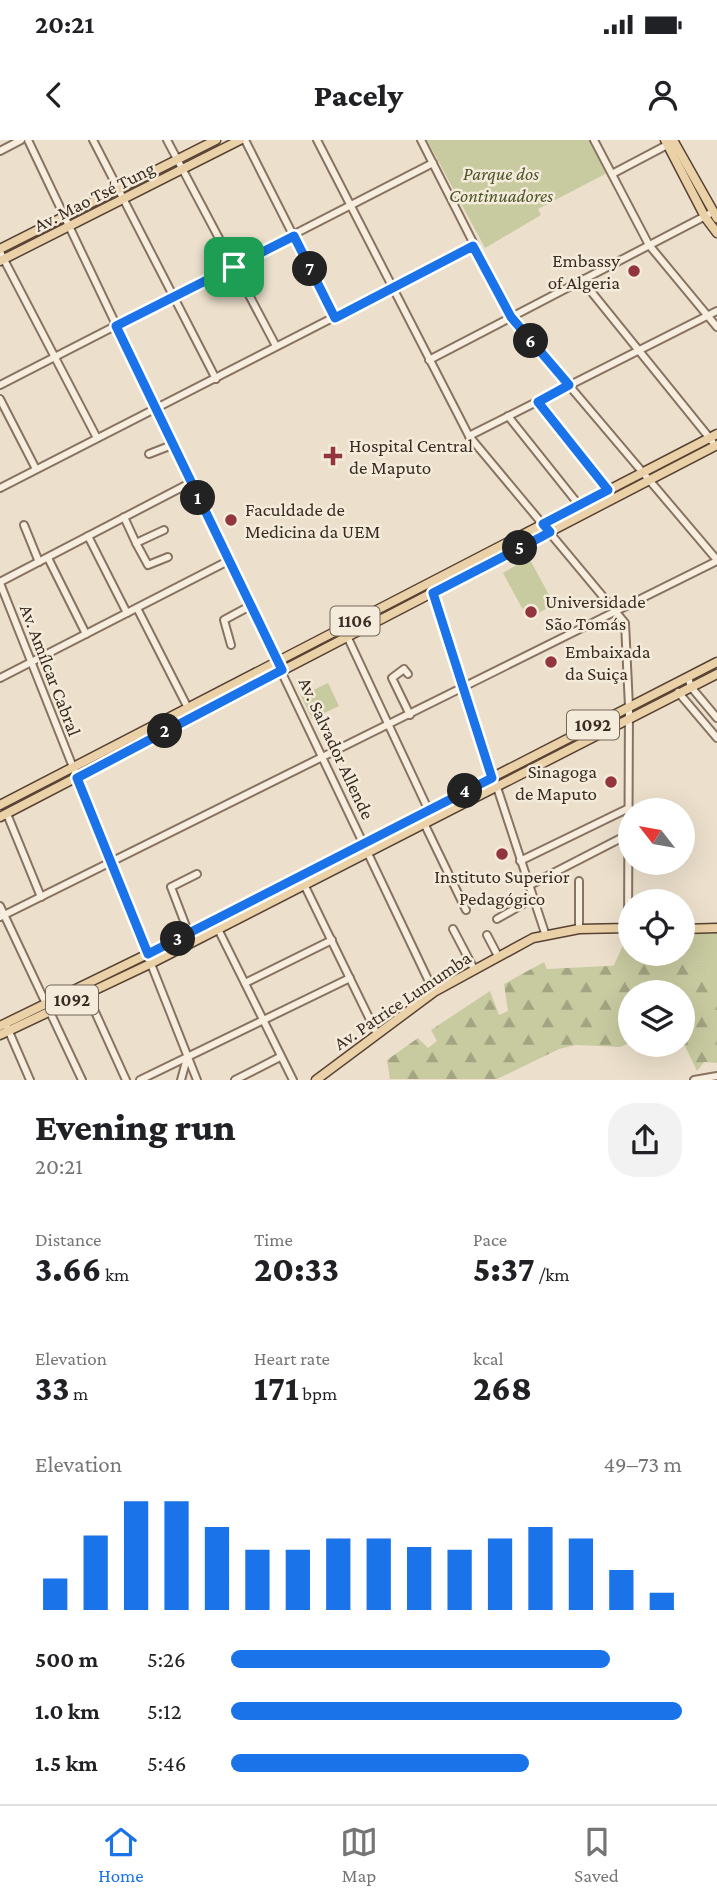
<!DOCTYPE html>
<html lang="en">
<head>
<meta charset="utf-8">
<style>
  :root { --surface:#fff; --page:#f2f2f2; --text:#202124; --muted:#757577; --line:#e0e0e0; --accent:#1a73e8 }
  body { margin:0; font-family:"Crimson Pro",serif; background:var(--page); color:var(--text); height:100vh; display:flex; flex-direction:column; font-size:26px; white-space:nowrap }
  * { box-sizing:border-box; margin:0 }
  p { font-size:23px; color:var(--muted) }
  .icon { flex:none; width:38px; height:38px; fill:none; stroke:currentColor; stroke-width:2; stroke-linecap:round; stroke-linejoin:round }
  .map { position:relative; height:940px; overflow:hidden }
  .drawer { display:flex; flex-direction:column; background:var(--surface); flex:1 }
  .drawer>* { flex:none }
  .needle { width:46px; rotate:301deg }
  .buttons { position:absolute; left:618px; top:658px; display:grid; gap:14px }
  .buttons a { display:grid; place-items:center; width:77px; height:77px; border-radius:50%; background:var(--surface); box-shadow:0 7px 28px #0002; font-size:35px }
  .pin { position:absolute; display:grid; place-items:center; width:60px; height:60px; color:#fff; margin:-30px; border-radius:14px; box-shadow:0 4px 10px #0006 }
  .km { position:absolute; width:35px; height:35px; margin:-18px; border-radius:50%; background:#222; color:#fff; font-size:19px; line-height:35px; text-align:center }
  .round { display:grid; place-items:center; flex:none; width:74px; height:74px; border-radius:28px; background:var(--page) }
  .head { display:flex; align-items:center; justify-content:space-between; height:119px; padding:0 35px }
  h1 { font-size:38px; font-weight:800; line-height:52px }
  .stats { display:grid; grid-template-columns:repeat(3,1fr); gap:10px; height:119px; padding:7px 35px }
  .stats div { display:grid; align-content:center }
  .stats b { font-size:35px; font-weight:800 }
  .stats small { font-size:19px; font-weight:400 }
  .stats p { font-size:19px }
  .chart { height:196px; padding:14px 35px }
  .chart p { display:flex; justify-content:space-between }
  .chart svg { width:100%; height:126px; margin-top:7px; stroke:var(--accent); stroke-width:6 }
  ul { padding:0 35px; list-style:none; font-size:23px }
  li { display:grid; grid-template-columns:112px 84px 1fr; align-items:center; height:52px }
  li i { height:18px; border-radius:9px; background:var(--accent) }
  .status { display:flex; justify-content:space-between; align-items:center; height:49px; padding:0 35px; background:var(--surface); direction:ltr }
  .status svg { height:19px; fill:currentColor }
  header { display:flex; justify-content:space-between; align-items:center; height:91px; padding:0 35px; background:var(--surface); font-size:32px; font-weight:800 }
  .tabs { display:flex; justify-content:space-around; align-items:center; height:98px; border-top:2px solid var(--line); background:var(--surface); font-size:19px; color:var(--muted) }
  .tabs a { display:grid; justify-items:center; gap:4px }
  .tabs .current { color:var(--accent) }
  .map>svg:first-child { display:block }
</style>
</head>
<body>
<div class="status"><b>20:21</b><svg viewBox="0 0 49 12"><path d="M0 12V9h3v3zM5 12V6h3v6zM10 12V3h3v9zM15 12V0h3v12zM26 1h20v11H26zM47 4h2v5h-2z"/></svg></div>
<header><svg class="icon" aria-label="back" viewBox="0 0 24 24"><path d="M15 5l-7 7 7 7"/></svg>Pacely<svg class="icon" aria-label="person" viewBox="0 0 24 24"><circle cx="12" cy="8" r="4"/><path d="M4 21q1-7 8-7t8 7"/></svg></header>
<div class="map">
<svg width="717" height="940" viewBox="0 0 717 940">
  <defs>
    <pattern id="forest-firs" width="22" height="20" patternUnits="userSpaceOnUse" patternTransform="scale(1.75)"><rect width="22" height="20" fill="#c8caa0"/><path d="M5 1l3.5 6h-7zM16 11l3.5 6h-7z" fill="#a3a482"/></pattern>
  </defs>
  <rect width="100%" height="100%" fill="#ece0cc"/>
  <path fill="url(#forest-firs)" d="M 706,821 L 709,836 L 717,836 L 717,923 L 704,922 L 697,931 L 685,906 L 664,905 L 682,905 L 682,852 L 630,852 L 630,903 L 620,907 L 576,905 L 559,909 L 497,939 L 390,939 L 387,920 L 418,898 L 428,908 L 437,901 L 431,890 L 490,851 L 499,875 L 508,871 L 504,844 L 544,822 L 547,829 Z"/>
  <g fill="#c8caa0">
    <path d="M 427,0 L 589,0 L 607,33 L 538,69 L 541,75 L 485,108 Z"/>
    <path d="M 529,418 L 554,464 L 528,479 L 503,433 Z"/>
    <path d="M 328,543 L 339,566 L 312,579 L 301,556 Z"/>
    <path d="M 717,793 L 717,836 L 709,836 L 705,821 L 613,827 L 628,795 L 630,814 L 682,814 L 683,794 Z"/>
  </g>
  <g fill="none" stroke-linecap="round" stroke-linejoin="round">
    <g stroke="#887361" stroke-width="10">
      <g id="minor">
        <path d="M 28,0 L 434,852"/>
        <path d="M 93,0 L 216,239"/>
        <path d="M 167,0 L 276,206"/>
        <path d="M 245,0 L 335,178"/>
        <path d="M 317,0 L 469,296 L 625,483 L 629,567 L 628,788"/>
        <path d="M 421,0 L 511,177 L 717,420"/>
        <path d="M 594,0 L 649,105 L 717,187"/>
        <path d="M 0,11 L 21,0"/>
        <path d="M 612,34 L 667,5"/>
        <path d="M 0,112 L 97,298"/>
        <path d="M 581,139 L 712,301"/>
        <path d="M 429,220 L 713,72"/>
        <path d="M 0,245 L 433,23"/>
        <path d="M 0,259 L 36,329"/>
        <path d="M 538,262 L 611,354"/>
        <path d="M 508,276 L 579,365"/>
        <path d="M 469,296 L 717,171"/>
        <path d="M 149,314 L 172,305"/>
        <path d="M 0,348 L 473,106"/>
        <path d="M 124,377 L 136,403 L 164,390"/>
        <path d="M 24,385 L 39,422"/>
        <path d="M 88,396 L 127,473"/>
        <path d="M 136,403 L 148,425 L 168,417"/>
        <path d="M 48,418 L 86,494"/>
        <path d="M 0,442 L 190,343"/>
        <path d="M 0,443 L 197,940"/>
        <path d="M 433,453 L 545,793"/>
        <path d="M 137,468 L 188,568"/>
        <path d="M 347,496 L 428,669"/>
        <path d="M 231,505 L 224,480 L 250,466"/>
        <path d="M 408,534 L 404,529 L 392,538 L 410,575"/>
        <path d="M 688,537 L 691,547 L 717,578"/>
        <path d="M 0,538 L 228,421"/>
        <path d="M 678,552 L 717,598"/>
        <path d="M 7,674 L 41,757"/>
        <path d="M 424,683 L 466,770"/>
        <path d="M 520,721 L 629,668"/>
        <path d="M 300,736 L 376,892"/>
        <path d="M 528,746 L 629,694"/>
        <path d="M 0,766 L 82,940"/>
        <path d="M 0,777 L 717,421"/>
        <path d="M 497,779 L 532,759"/>
        <path d="M 216,785 L 293,940"/>
        <path d="M 453,789 L 474,829"/>
        <path d="M 579,789 L 579,741"/>
        <path d="M 189,794 L 171,747 L 197,734"/>
        <path d="M 487,795 L 498,816"/>
        <path d="M 245,843 L 332,800"/>
        <path d="M 86,852 L 126,940"/>
        <path d="M 7,887 L 30,940"/>
        <path d="M 140,940 L 350,838"/>
        <path d="M 181,940 L 187,918"/>
        <path d="M 235,940 L 280,917"/>
        <path d="M 694,940 L 717,936"/>
      </g>
    </g>
    <g stroke="#574234" stroke-width="11">
      <g id="major">
        <path d="M 665,0 L 705,77 L 717,93"/>
        <path d="M 673,0 L 717,78"/>
        <path d="M 0,109 L 216,0"/>
        <path d="M 0,121 L 240,0"/>
        <path d="M 0,665 L 717,294"/>
        <path d="M 0,677 L 717,305"/>
        <path d="M 682,789 L 717,788"/>
        <path d="M 0,886 L 162,807 L 717,522"/>
        <path d="M 0,895 L 152,823 L 717,534"/>
        <path d="M 316,940 L 434,852 L 533,798 L 579,789 L 630,788"/>
      </g>
    </g>
    <use href="#minor" stroke="#f7eedf" stroke-width="6"/>
    <use href="#major" stroke="#ebd1a8" stroke-width="8"/>
  </g>
  <g fill="none" stroke-linecap="round" stroke-linejoin="round">
    <g stroke="#fff" stroke-width="14">
      <path id="route" d="M 294,96 L 335,178 L 473,106 L 511,177 L 569,245 L 538,262 L 608,350 L 543,384 L 550,392 L 541,397 L 433,453 L 492,638 L 148,814 L 77,638 L 282,530 L 116,186 Z"/>
    </g>
    <use href="#route" stroke="#1a73e8" stroke-width="9"/>
  </g>
  <g fill="#92353d" stroke="#f4ebdb" stroke-width="2.5">
    <circle cx="634" cy="131" r="7"/>
    <path d="M329.5 305.5h7v7h7v7h-7v7h-7v-7h-7v-7h7z"/>
    <circle cx="231" cy="380" r="7"/>
    <circle cx="531" cy="472" r="7"/>
    <circle cx="551" cy="522" r="7"/>
    <circle cx="611" cy="642" r="7"/>
    <circle cx="502" cy="714" r="7"/>
  </g>
  <g text-anchor="middle" stroke-width="5" stroke-linejoin="round" paint-order="stroke">
    <g fill="#f4ebdb" stroke="#72655a" stroke-width="2">
      <rect x="330.5" y="466.5" width="49" height="29" rx="5"/>
      <rect x="567" y="570.5" width="52" height="29" rx="5"/>
      <rect x="46" y="845.5" width="52" height="29" rx="5"/>
    </g>
    <g font-size="18" font-weight="bold" fill="#3a2c23">
      <text x="355" y="487">1106</text>
      <text x="593" y="591">1092</text>
      <text x="72" y="866">1092</text>
    </g>
    <g font-size="19" font-style="italic" fill="#4d552b" stroke="#f4ebdb">
      <text x="501" y="40">Parque dos<tspan x="501" dy="22">Continuadores</tspan></text>
    </g>
    <g font-size="19" fill="#3a2c23" stroke="#f4ebdb">
      <text transform="translate(94 56) rotate(-27)" y="7">Av. Mao Tsé Tung</text>
      <text transform="translate(51 530) rotate(69)" y="7">Av. Amílcar Cabral</text>
      <text transform="translate(337 608) rotate(65)" y="7">Av. Salvador Allende</text>
      <text transform="translate(402 860) rotate(-34)" y="7">Av. Patrice Lumumba</text>
    </g>
    <g font-size="19" fill="#3a2c23" stroke="#f4ebdb" text-anchor="start">
      <text x="620" y="127" text-anchor="end">Embassy<tspan x="620" dy="22">of Algeria</tspan></text>
      <text x="349" y="312">Hospital Central<tspan x="349" dy="22">de Maputo</tspan></text>
      <text x="245" y="376">Faculdade de<tspan x="245" dy="22">Medicina da UEM</tspan></text>
      <text x="545" y="468">Universidade<tspan x="545" dy="22">São Tomás</tspan></text>
      <text x="565" y="518">Embaixada<tspan x="565" dy="22">da Suiça</tspan></text>
      <text x="597" y="638" text-anchor="end">Sinagoga<tspan x="597" dy="22">de Maputo</tspan></text>
      <text x="502" y="743" text-anchor="middle">Instituto Superior<tspan x="502" dy="22">Pedagógico</tspan></text>
    </g>
  </g>
</svg>
<div class="buttons">
<a><svg class="needle" viewBox="-14 -14 28 28"><path d="M0-13l5 13h-10z" fill="#e53935"/><path d="M0 13l5-13h-10z" fill="#757577"/></svg></a>
<a><svg class="icon" aria-label="locate" viewBox="0 0 24 24"><circle cx="12" cy="12" r="6"/><path d="M12 2v4M12 18v4M2 12h4M18 12h4"/></svg></a>
<a><svg class="icon" aria-label="layers" viewBox="0 0 24 24"><path d="M12 4l9 5-9 5-9-5zM3 14l9 5 9-5"/></svg></a>
</div>
<div class="pin" style="left:234px;top:127px;background:#1e9e55"><svg class="icon" aria-label="arrive" viewBox="0 0 24 24"><path d="M6 21V4h12l-3 4 3 4H6"/></svg></div>
<b class="km" style="left:198px;top:358px">1</b>
<b class="km" style="left:165px;top:591px">2</b>
<b class="km" style="left:178px;top:799px">3</b>
<b class="km" style="left:465px;top:651px">4</b>
<b class="km" style="left:520px;top:408px">5</b>
<b class="km" style="left:531px;top:201px">6</b>
<b class="km" style="left:310px;top:129px">7</b>
</div>
<section class="drawer">
<div class="head"><div><h1>Evening run</h1><p>20:21</p></div><a class="round"><svg class="icon" aria-label="share" viewBox="0 0 24 24"><path d="M12 15V3M7 8l5-5 5 5M5 13v7h14v-7"/></svg></a></div>
<div class="stats">
<div><p>Distance</p><b>3.66<small> km</small></b></div>
<div><p>Time</p><b>20:33</b></div>
<div><p>Pace</p><b>5:37<small> /km</small></b></div>
</div>
<div class="stats">
<div><p>Elevation</p><b>33<small> m</small></b></div>
<div><p>Heart rate</p><b>171<small> bpm</small></b></div>
<div><p>kcal</p><b>268</b></div>
</div>
<div class="chart"><p><span>Elevation</span>49–73 m</p>
<svg viewBox="0 0 160 44" preserveAspectRatio="none"><path d="M5 44V33M15 44V18M25 44V6M35 44V6M45 44V15M55 44V23M65 44V23M75 44V19M85 44V19M95 44V22M105 44V23M115 44V19M125 44V15M135 44V19M145 44V30M155 44V38"/></svg>
</div>
<ul>
<li><b>500 m</b>5:26<i style="width:84%"></i></li>
<li><b>1.0 km</b>5:12<i style="width:100%"></i></li>
<li><b>1.5 km</b>5:46<i style="width:66%"></i></li>
</ul>
</section>
<nav class="tabs">
<a class="current"><svg class="icon" aria-label="home" viewBox="0 0 24 24"><path d="M3 11l9-7 9 7M6 9v11h12V9"/></svg>Home</a>
<a><svg class="icon" aria-label="map" viewBox="0 0 24 24"><path d="M3 6l6-2 6 2 6-2v14l-6 2-6-2-6 2zM9 4v14M15 6v14"/></svg>Map</a>
<a><svg class="icon" aria-label="saved" viewBox="0 0 24 24"><path d="M7 4h10v16l-5-4-5 4z"/></svg>Saved</a>
</nav>
</body>
</html>
